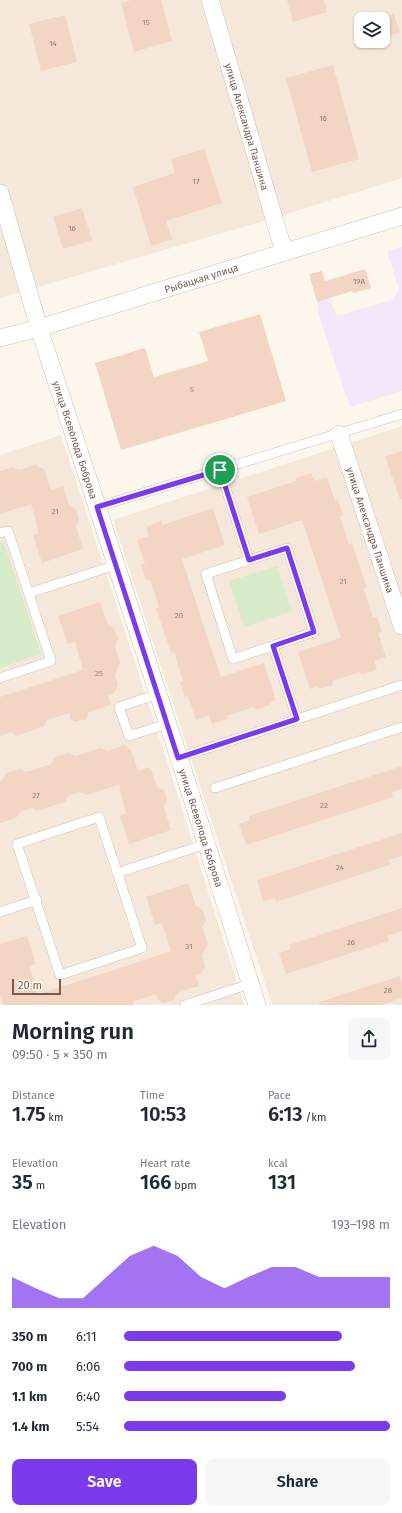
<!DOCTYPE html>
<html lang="en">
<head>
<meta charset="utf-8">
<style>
  :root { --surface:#fff; --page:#f6f6f7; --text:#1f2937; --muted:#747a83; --accent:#7c3aed }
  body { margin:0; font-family:"Fira Sans",sans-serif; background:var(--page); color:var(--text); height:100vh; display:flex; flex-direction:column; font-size:15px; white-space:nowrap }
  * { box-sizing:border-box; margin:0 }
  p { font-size:13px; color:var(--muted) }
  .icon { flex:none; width:22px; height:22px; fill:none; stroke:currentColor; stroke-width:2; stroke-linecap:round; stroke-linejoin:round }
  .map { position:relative; height:1005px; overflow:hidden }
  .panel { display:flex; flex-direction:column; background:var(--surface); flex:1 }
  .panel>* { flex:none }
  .fabs { position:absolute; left:354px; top:12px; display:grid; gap:8px }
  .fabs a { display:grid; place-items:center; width:36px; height:36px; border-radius:8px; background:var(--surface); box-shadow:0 1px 3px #0004; font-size:20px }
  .scale { position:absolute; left:12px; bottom:10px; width:49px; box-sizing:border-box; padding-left:4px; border:2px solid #7a5c4d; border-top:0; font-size:11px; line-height:14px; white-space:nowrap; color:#7a5c4d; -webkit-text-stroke:3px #fffaf3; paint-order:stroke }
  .pin { position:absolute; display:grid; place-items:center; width:34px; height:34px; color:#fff; margin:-17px; border:2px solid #fff; border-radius:50%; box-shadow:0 1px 4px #0007 }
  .round { display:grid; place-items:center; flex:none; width:42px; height:42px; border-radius:8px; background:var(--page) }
  .headline { display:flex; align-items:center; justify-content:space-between; height:68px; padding:0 12px }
  h1 { font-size:22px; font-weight:600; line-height:30px }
  .figures { display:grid; grid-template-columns:repeat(3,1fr); gap:6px; height:68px; padding:4px 12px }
  .figures div { display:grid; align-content:center }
  .figures b { font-size:20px; font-weight:600 }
  .figures small { font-size:11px; font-weight:400 }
  .figures p { font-size:11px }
  .chart { height:112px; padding:8px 12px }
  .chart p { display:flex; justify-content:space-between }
  .chart svg { width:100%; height:72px; margin-top:4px; fill:var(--accent); opacity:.7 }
  .primary-button { display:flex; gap:8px; margin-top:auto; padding:8px 12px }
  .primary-button a { flex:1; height:46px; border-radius:8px; background:var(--accent); color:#fff; font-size:16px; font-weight:600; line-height:46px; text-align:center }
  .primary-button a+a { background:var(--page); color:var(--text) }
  ul { padding:0 12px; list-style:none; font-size:13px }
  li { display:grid; grid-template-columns:64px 48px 1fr; align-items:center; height:30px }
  li i { height:10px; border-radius:5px; background:var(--accent) }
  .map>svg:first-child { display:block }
</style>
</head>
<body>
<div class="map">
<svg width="402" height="1005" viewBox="0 0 402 1005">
  <rect width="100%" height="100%" fill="#fdf6ec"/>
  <g fill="#f5e8da" fill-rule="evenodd">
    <path d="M 0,0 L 402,0 L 402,178 L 274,218 L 0,298 ZM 361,19 L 383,19 L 383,41 L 361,41 Z"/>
    <path d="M 402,426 L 402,1005 L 272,1005 L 113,520 Z"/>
    <path d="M 61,435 L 154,721 L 244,1005 L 0,1005 L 0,455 Z"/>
  </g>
  <path fill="#f3e8fa" d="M 402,247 L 402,391 L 350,407 L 319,316 L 317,302 L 330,298 L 337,316 L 391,300 L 399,290 L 387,251 Z"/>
  <g fill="#d8ecc9">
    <path d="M 3,541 L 41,654 L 0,668 L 0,542 Z"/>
    <path d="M 277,566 L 292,611 L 244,627 L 229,581 Z"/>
  </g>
  <g fill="#f3d5c3">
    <path d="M 131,0 L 161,0 L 172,41 L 134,52 L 121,3 Z"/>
    <path d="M 287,0 L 324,0 L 327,12 L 293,22 Z"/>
    <path d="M 394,14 L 400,33 L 383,37 L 383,18 Z"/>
    <path d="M 65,15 L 77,62 L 41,71 L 29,24 Z"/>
    <path d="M 333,65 L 359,159 L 312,172 L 286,78 Z"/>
    <path d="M 204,149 L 222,203 L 166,221 L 172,239 L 151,246 L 133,187 L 175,173 L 171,159 Z"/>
    <path d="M 82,208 L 92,240 L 63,249 L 53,217 Z"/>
    <path d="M 365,269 L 371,288 L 353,293 L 352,291 L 317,302 L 309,274 L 322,271 L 325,281 Z"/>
    <path d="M 260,314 L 286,401 L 121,450 L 95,363 L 145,348 L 154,377 L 208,361 L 199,332 Z"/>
    <path d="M 402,451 L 402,499 L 400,499 L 385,457 Z"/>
    <path d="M 35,465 L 44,469 L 51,490 L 63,486 L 69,505 L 76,509 L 79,519 L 76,526 L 83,549 L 42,563 L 33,535 L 39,533 L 31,504 L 0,514 L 0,471 L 13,467 L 19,470 Z"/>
    <path d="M 311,473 L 314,481 L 327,477 L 335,501 L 338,500 L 343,515 L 340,516 L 349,545 L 352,543 L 367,588 L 364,589 L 373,618 L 377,617 L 382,632 L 378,633 L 386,657 L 374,661 L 377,670 L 361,675 L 360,672 L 332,681 L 333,685 L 319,689 L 318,686 L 310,689 L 298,652 L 341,638 L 302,520 L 259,534 L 247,497 L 296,481 L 296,478 Z"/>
    <path d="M 213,508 L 225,545 L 182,559 L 207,636 L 221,677 L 264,663 L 276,700 L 269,702 L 270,705 L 255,710 L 254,707 L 227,716 L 228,719 L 212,724 L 209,715 L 196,720 L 188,696 L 185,697 L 180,682 L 183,681 L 174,652 L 171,653 L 156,608 L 159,607 L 150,579 L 146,580 L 141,565 L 145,564 L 137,540 L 149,536 L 146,527 L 161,521 L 162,525 Z"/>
    <path d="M 100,602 L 108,625 L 114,628 L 118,639 L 115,646 L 120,663 L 115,675 L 118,685 L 114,693 L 108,695 L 111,705 L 89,712 L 86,719 L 75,722 L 71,719 L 69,713 L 47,720 L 44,726 L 16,736 L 10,732 L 0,736 L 0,697 L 83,670 L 75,642 L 68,644 L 58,616 Z"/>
    <path d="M 124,745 L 131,750 L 138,771 L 150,767 L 157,787 L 164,790 L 167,800 L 164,807 L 171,830 L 129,844 L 120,816 L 126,814 L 119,785 L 86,795 L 80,792 L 68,796 L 65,802 L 37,811 L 32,808 L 20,812 L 16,818 L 0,823 L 0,781 L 2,780 L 6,773 L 20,769 L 26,772 L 33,770 L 51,764 L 55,757 L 69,753 L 75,756 L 101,748 L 108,751 Z"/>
    <path d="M 402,766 L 402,789 L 392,792 L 393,797 L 246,845 L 239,824 L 250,820 L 249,816 Z"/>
    <path d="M 402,833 L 402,856 L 388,860 L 390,865 L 276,902 L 275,898 L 263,901 L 257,880 Z"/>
    <path d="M 188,883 L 196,906 L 202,909 L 206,920 L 202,927 L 208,944 L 202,956 L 205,966 L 201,974 L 196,976 L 199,986 L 177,993 L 174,1000 L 163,1003 L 158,1000 L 156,994 L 135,1001 L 133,1005 L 3,1005 L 0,996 L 0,944 L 27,936 L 36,964 L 29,966 L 38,994 L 111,971 L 171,951 L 162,923 L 155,925 L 146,897 Z"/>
    <path d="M 402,908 L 402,931 L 387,936 L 389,941 L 286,974 L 279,953 L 291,949 L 289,945 Z"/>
    <path d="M 400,976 L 402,983 L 402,998 L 381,1005 L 320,1005 L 319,1002 Z"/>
  </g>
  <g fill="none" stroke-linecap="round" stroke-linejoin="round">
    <g stroke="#d1beb0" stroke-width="10">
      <g id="lane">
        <path d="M 220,470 L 249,560 L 206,574 L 233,659 L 314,632 L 287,548 L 249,560"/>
        <path d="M 97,507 L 402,414"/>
        <path d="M 0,533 L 8,531 L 51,661 L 0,678"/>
        <path d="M 29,593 L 116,565"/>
        <path d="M 273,646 L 297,719"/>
        <path d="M 158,694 L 119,707 L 129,736 L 167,724"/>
        <path d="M 178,758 L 402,685"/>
        <path d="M 215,788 L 402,727"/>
        <path d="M 99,817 L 142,948 L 60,975 L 17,844 Z"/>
        <path d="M 117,873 L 206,844"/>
        <path d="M 0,912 L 37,900"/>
        <path d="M 185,1005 L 250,984"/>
      </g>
    </g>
    <g stroke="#d1beb0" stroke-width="18">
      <g id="street">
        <path id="s1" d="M 210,0 L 284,252"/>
        <path id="s2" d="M 0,193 L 39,328 L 192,798 L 257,1005"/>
        <path id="s3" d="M 0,338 L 39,328 L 402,216"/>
        <path id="s4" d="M 339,434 L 402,626"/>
      </g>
    </g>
    <use href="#lane" stroke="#fff" stroke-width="9"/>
    <use href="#street" stroke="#fff" stroke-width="17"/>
  </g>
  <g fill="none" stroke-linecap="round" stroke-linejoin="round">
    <g stroke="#fff" stroke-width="8">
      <path id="route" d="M 220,470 L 249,560 L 287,548 L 314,632 L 273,646 L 297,719 L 178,758 L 97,507 Z"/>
    </g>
    <use href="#route" stroke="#7c3aed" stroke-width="5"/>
  </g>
  <g text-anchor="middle" stroke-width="4" stroke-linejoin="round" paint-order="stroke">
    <g font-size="8" fill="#987a6a">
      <text x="146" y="25">15</text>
      <text x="53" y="46">14</text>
      <text x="323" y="121">16</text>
      <text x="196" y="184">17</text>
      <text x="72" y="231">16</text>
      <text x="359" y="284">19А</text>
      <text x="192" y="392">5</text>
      <text x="55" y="514">21</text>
      <text x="343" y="584">21</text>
      <text x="179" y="618">20</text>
      <text x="99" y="676">25</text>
      <text x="36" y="798">27</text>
      <text x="324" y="808">22</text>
      <text x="340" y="870">24</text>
      <text x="351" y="945">26</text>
      <text x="189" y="949">31</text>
      <text x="388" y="993">28</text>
    </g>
    <g font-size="10" fill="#7a5c4d" stroke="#fffaf3">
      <text dy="4" stroke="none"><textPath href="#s1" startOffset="132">улица Александра Паншина</textPath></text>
      <text dy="4" stroke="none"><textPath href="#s3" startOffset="210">Рыбацкая улица</textPath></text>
      <text dy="4" stroke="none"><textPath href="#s2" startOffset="258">улица Всеволода Боброва</textPath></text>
      <text dy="4" stroke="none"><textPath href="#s4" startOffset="101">улица Александра Паншина</textPath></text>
      <text dy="4" stroke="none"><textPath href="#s2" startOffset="666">улица Всеволода Боброва</textPath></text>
    </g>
  </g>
</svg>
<div class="fabs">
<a><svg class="icon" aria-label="layers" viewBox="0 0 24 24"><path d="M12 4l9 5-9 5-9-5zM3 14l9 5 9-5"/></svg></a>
</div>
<div class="scale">20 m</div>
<div class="pin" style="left:220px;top:470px;background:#1e9e55"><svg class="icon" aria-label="arrive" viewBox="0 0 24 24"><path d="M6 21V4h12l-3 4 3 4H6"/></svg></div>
</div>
<section class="panel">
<div class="headline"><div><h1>Morning run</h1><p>09:50 · 5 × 350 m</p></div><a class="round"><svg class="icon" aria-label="share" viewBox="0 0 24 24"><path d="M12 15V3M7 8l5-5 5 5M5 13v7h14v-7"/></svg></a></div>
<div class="figures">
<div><p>Distance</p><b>1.75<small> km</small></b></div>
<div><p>Time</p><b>10:53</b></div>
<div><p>Pace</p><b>6:13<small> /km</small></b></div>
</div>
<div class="figures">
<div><p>Elevation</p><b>35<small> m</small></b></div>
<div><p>Heart rate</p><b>166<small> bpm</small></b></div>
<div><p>kcal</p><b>131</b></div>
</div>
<div class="chart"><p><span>Elevation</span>193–198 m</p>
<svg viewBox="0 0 160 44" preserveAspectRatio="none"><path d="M0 44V25L10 32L20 38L30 38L40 25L50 12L60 6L70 12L80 25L90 32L100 25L110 19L120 19L130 25L140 25L150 25L160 25V44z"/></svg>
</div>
<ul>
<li><b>350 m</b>6:11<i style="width:82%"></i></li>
<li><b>700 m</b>6:06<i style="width:87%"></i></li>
<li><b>1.1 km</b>6:40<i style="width:61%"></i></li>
<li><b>1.4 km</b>5:54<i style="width:100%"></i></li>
</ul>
<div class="primary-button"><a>Save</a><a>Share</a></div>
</section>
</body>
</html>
